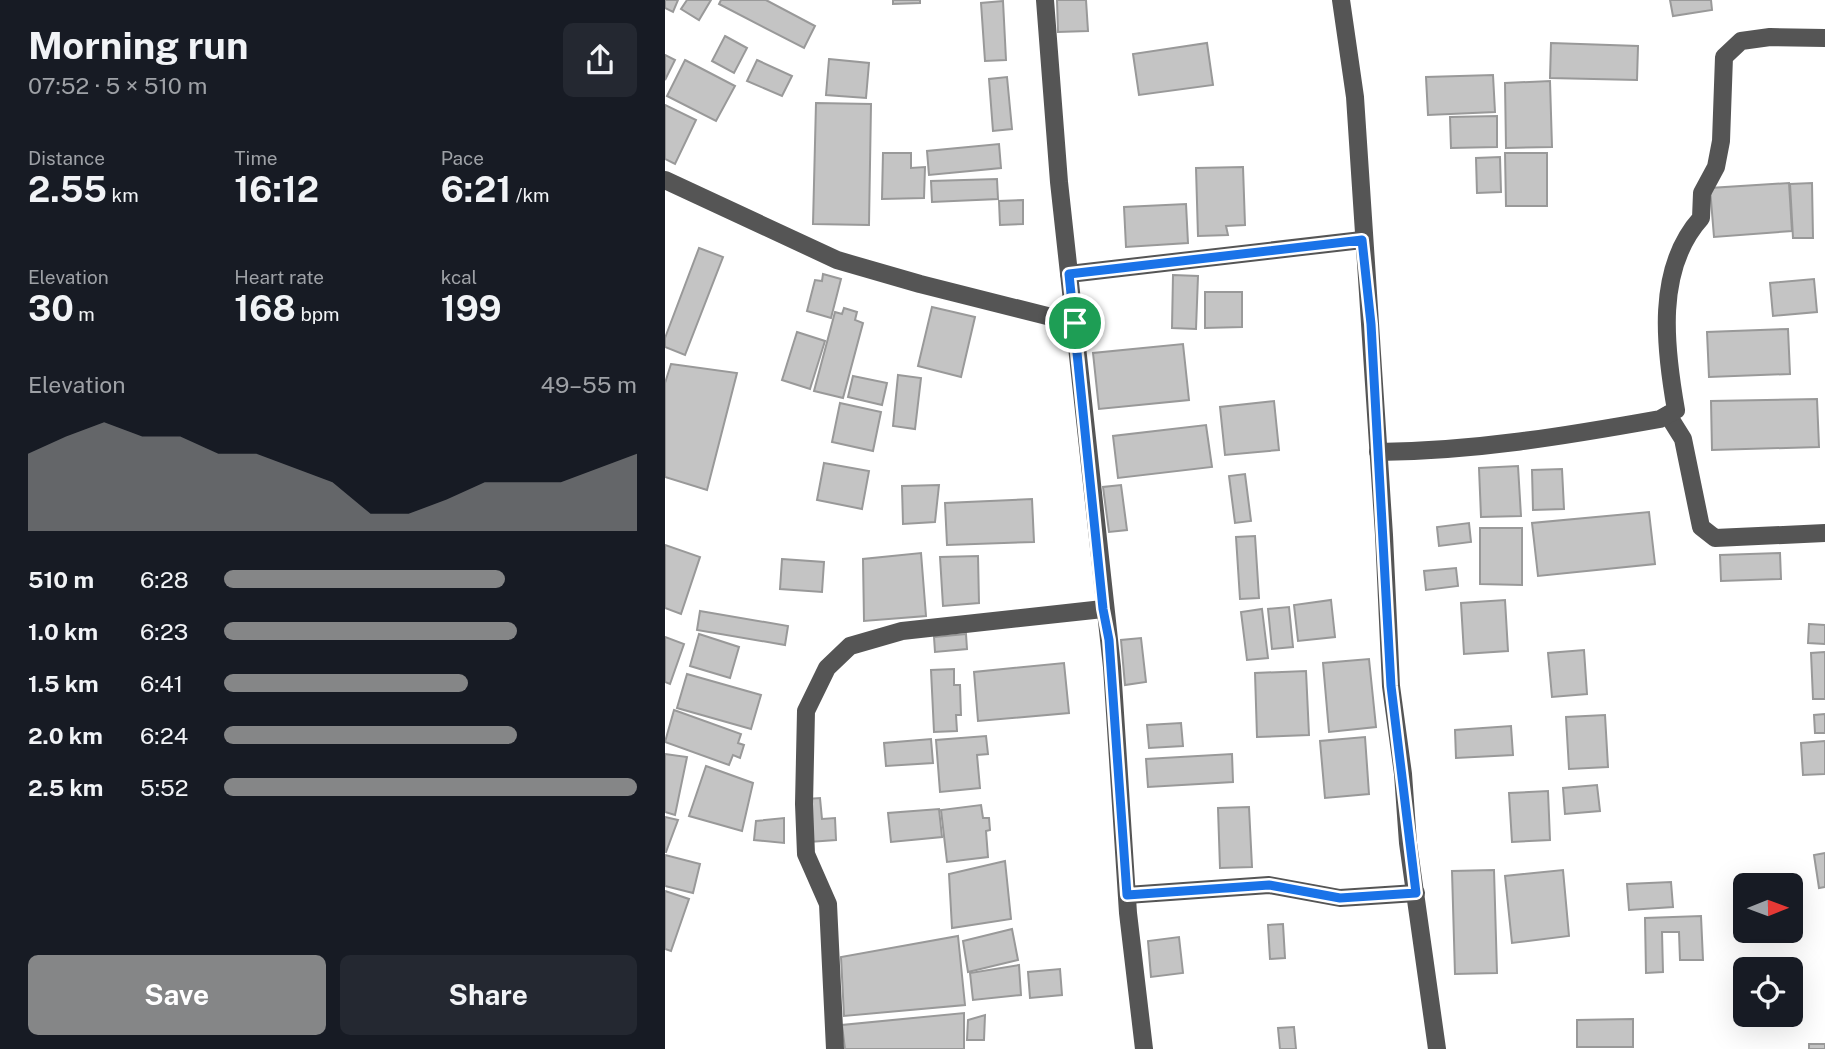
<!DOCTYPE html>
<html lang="en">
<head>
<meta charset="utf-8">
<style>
  :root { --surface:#171b24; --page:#242831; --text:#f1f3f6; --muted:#9ea1a6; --accent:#858687 }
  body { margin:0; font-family:"Public Sans",sans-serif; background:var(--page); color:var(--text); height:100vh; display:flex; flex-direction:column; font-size:26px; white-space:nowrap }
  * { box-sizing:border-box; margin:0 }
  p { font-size:23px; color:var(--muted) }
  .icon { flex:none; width:38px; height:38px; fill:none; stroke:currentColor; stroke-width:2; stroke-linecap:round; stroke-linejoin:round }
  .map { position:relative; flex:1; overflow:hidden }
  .side { display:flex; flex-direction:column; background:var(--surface); width:665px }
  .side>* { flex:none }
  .needle { width:46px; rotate:89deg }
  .tools { position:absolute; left:1068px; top:873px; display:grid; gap:14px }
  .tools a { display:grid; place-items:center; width:70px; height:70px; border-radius:10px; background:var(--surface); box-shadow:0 7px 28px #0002; font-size:35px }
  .pin { position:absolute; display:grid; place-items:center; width:60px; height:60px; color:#fff; margin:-30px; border:4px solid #fff; border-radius:50%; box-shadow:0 2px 7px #0007 }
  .round { display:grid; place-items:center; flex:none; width:74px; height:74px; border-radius:10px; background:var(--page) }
  .head { display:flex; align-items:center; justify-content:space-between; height:119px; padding:0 28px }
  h1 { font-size:38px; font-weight:700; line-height:52px }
  .figures { display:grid; grid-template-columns:repeat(3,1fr); gap:10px; height:119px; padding:7px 28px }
  .figures div { display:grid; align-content:center }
  .figures b { font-size:35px; font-weight:700 }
  .figures small { font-size:19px; font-weight:400 }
  .figures p { font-size:19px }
  .chart { height:196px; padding:14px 28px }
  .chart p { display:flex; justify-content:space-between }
  .chart svg { width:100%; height:126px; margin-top:7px; fill:var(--accent); opacity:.7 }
  .cta { display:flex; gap:14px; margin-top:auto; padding:14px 28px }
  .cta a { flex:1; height:80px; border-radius:10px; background:var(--accent); color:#fff; font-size:28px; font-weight:700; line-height:80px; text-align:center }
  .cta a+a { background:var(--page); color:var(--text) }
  ul { padding:0 28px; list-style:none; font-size:23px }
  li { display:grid; grid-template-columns:112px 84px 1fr; align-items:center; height:52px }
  li i { height:18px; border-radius:9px; background:var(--accent) }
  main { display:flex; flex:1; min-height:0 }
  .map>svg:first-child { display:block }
</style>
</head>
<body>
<main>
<section class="side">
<div class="head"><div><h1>Morning run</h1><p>07:52 · 5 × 510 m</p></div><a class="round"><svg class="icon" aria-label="share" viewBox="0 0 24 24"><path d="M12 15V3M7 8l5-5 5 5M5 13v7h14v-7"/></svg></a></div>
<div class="figures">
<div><p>Distance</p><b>2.55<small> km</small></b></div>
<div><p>Time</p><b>16:12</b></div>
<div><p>Pace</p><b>6:21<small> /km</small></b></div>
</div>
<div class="figures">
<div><p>Elevation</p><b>30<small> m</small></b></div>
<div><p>Heart rate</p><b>168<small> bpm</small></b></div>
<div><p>kcal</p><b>199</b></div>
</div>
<div class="chart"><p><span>Elevation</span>49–55 m</p>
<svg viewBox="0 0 160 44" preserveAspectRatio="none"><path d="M0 44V17L10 11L20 6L30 11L40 11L50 17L60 17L70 22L80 27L90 38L100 38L110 33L120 27L130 27L140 27L150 22L160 17V44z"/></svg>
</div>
<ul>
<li><b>510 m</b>6:28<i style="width:68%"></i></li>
<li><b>1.0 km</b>6:23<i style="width:71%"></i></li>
<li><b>1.5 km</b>6:41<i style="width:59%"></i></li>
<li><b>2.0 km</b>6:24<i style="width:71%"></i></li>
<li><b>2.5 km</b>5:52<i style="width:100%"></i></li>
</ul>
<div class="cta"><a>Save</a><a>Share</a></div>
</section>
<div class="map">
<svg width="1160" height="1049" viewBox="0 0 1160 1049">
  <rect width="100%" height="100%" fill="#fff"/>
  <g fill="#c4c4c4" stroke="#999" stroke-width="2">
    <path d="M 0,0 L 13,0 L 8,12 L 0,8 Z"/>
    <path d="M 22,0 L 46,0 L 34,20 L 16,9 Z"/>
    <path d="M 56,0 L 101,0 L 150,26 L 139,48 L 54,4 Z"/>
    <path d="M 228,0 L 255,0 L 255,3 L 228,4 Z"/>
    <path d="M 392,0 L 421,0 L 423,31 L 393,32 Z"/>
    <path d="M 1005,0 L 1046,0 L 1047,10 L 1008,16 Z"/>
    <path d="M 338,1 L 341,60 L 320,61 L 316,3 Z"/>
    <path d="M 60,36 L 82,48 L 69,73 L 47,61 Z"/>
    <path d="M 542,43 L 548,85 L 474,95 L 468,54 Z"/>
    <path d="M 886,43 L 973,46 L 972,80 L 885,78 Z"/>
    <path d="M 0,55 L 10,60 L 0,80 Z"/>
    <path d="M 164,59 L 204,63 L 201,98 L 161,95 Z"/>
    <path d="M 20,60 L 70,86 L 51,121 L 2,96 Z"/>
    <path d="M 92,60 L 127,76 L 117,96 L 82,81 Z"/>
    <path d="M 828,75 L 830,112 L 763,115 L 761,77 Z"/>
    <path d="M 342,77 L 347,129 L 328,131 L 324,79 Z"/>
    <path d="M 885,81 L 887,147 L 841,148 L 840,83 Z"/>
    <path d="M 151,103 L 206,104 L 204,225 L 148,224 Z"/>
    <path d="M 0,105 L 31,120 L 10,164 L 0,159 Z"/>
    <path d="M 832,116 L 832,147 L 786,148 L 785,117 Z"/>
    <path d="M 334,144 L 336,168 L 264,175 L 262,151 Z"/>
    <path d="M 218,153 L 246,153 L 246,168 L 260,167 L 259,198 L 217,199 Z"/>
    <path d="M 840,153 L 882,153 L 882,206 L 841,206 Z"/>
    <path d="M 835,157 L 836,192 L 812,193 L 811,158 Z"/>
    <path d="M 578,167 L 580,225 L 561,226 L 563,235 L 533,236 L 531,168 Z"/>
    <path d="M 332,179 L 333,199 L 267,202 L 266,181 Z"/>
    <path d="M 1124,183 L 1127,231 L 1049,237 L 1045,188 Z"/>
    <path d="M 1147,183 L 1148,238 L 1128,238 L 1125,184 Z"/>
    <path d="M 358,200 L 358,224 L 335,225 L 334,201 Z"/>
    <path d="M 521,204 L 523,243 L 461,247 L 459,207 Z"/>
    <path d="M 34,248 L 58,257 L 20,355 L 0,347 L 0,338 Z"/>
    <path d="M 158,274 L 176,279 L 166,318 L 142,311 L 150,280 L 157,281 Z"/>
    <path d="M 508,275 L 533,276 L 531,329 L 507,328 Z"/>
    <path d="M 1149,279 L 1152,312 L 1108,316 L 1105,283 Z"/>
    <path d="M 540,292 L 577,292 L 577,327 L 540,328 Z"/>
    <path d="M 267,307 L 310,317 L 296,377 L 253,366 Z"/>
    <path d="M 179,308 L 192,312 L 190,320 L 198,323 L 178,398 L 149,391 L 170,312 L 177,314 Z"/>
    <path d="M 1123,329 L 1125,374 L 1044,377 L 1042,332 Z"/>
    <path d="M 132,332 L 160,341 L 145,389 L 117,380 Z"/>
    <path d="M 518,344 L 524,400 L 434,409 L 428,353 Z"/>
    <path d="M 6,364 L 72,373 L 42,490 L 0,477 L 0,383 Z"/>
    <path d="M 233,375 L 256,378 L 250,429 L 228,426 Z"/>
    <path d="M 188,376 L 222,383 L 217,405 L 183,397 Z"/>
    <path d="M 1152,399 L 1154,447 L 1047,450 L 1046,401 Z"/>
    <path d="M 609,401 L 614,450 L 560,455 L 555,407 Z"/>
    <path d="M 175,403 L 216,412 L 208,451 L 167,442 Z"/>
    <path d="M 541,425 L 547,467 L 453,478 L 448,436 Z"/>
    <path d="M 159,463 L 204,471 L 197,509 L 152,500 Z"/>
    <path d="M 853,466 L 856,516 L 816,517 L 814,468 Z"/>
    <path d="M 897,469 L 899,509 L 868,510 L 867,470 Z"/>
    <path d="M 580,474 L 586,521 L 570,523 L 564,476 Z"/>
    <path d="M 274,485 L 270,522 L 238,524 L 237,486 Z"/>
    <path d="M 456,485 L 462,530 L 444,532 L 438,487 Z"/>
    <path d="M 367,499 L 369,542 L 282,545 L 280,503 Z"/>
    <path d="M 984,512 L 990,564 L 873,576 L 867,523 Z"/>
    <path d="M 804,523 L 806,542 L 774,546 L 772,527 Z"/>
    <path d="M 815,528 L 857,528 L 857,585 L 815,584 Z"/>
    <path d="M 590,536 L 594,598 L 575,599 L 571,537 Z"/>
    <path d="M 0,545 L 35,557 L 16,614 L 0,608 Z"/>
    <path d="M 256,553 L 261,616 L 199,621 L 198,559 Z"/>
    <path d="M 1115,553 L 1116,579 L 1056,581 L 1055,555 Z"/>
    <path d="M 313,556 L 314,603 L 278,606 L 275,557 Z"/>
    <path d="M 117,559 L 159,562 L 157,592 L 115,589 Z"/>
    <path d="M 791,568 L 793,586 L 761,590 L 759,571 Z"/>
    <path d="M 666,600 L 670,637 L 633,641 L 629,605 Z"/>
    <path d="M 840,600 L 843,651 L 799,654 L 796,603 Z"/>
    <path d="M 624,607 L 628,647 L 607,649 L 603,609 Z"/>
    <path d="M 597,609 L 603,658 L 582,660 L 576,612 Z"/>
    <path d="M 35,611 L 123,626 L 120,645 L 32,630 Z"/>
    <path d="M 1144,624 L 1160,625 L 1160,644 L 1143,643 Z"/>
    <path d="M 34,634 L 74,647 L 65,678 L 25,666 Z"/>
    <path d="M 301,634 L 302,649 L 270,652 L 269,637 Z"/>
    <path d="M 0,637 L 19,644 L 5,684 L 0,682 Z"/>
    <path d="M 476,638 L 481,682 L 460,685 L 456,640 Z"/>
    <path d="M 919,650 L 922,694 L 887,697 L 883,653 Z"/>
    <path d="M 1160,652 L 1160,699 L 1148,699 L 1146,653 Z"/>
    <path d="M 704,659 L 711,727 L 664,732 L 658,663 Z"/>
    <path d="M 399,663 L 404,713 L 313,721 L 309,672 Z"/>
    <path d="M 289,669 L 289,685 L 295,685 L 296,715 L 291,715 L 292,731 L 269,732 L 266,670 Z"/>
    <path d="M 641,671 L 644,735 L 592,737 L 590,673 Z"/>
    <path d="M 22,674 L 96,695 L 86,729 L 12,708 Z"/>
    <path d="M 9,710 L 76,734 L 73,743 L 79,745 L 75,758 L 68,755 L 64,765 L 0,742 Z"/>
    <path d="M 1160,714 L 1160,733 L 1150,733 L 1149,715 Z"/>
    <path d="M 940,715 L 943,767 L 904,769 L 901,717 Z"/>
    <path d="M 516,723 L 518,746 L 484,748 L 482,725 Z"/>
    <path d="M 846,726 L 848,755 L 791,758 L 790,730 Z"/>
    <path d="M 321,736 L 323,754 L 312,755 L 315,788 L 275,792 L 271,740 Z"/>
    <path d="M 700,737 L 704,794 L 660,798 L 655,741 Z"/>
    <path d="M 266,739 L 268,763 L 221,766 L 219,743 Z"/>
    <path d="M 1160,741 L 1160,774 L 1138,775 L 1136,743 Z"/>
    <path d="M 0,754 L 22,757 L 10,815 L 0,812 Z"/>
    <path d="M 567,754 L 568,782 L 483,787 L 481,759 Z"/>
    <path d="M 41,766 L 88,783 L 77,831 L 24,816 Z"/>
    <path d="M 932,785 L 935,811 L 900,814 L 898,788 Z"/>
    <path d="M 883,791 L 885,840 L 847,842 L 844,793 Z"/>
    <path d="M 155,798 L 157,819 L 170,818 L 171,840 L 144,842 L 142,799 Z"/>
    <path d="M 316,805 L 318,818 L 324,818 L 325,830 L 321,831 L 323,857 L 282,862 L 276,810 Z"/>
    <path d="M 584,807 L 587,867 L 555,868 L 553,808 Z"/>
    <path d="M 274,809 L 277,837 L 226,842 L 223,813 Z"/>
    <path d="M 0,817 L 13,820 L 1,852 L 0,852 Z"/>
    <path d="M 119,818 L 119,843 L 89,840 L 91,821 Z"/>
    <path d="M 1160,853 L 1160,887 L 1154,888 L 1149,855 Z"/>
    <path d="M 0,855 L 35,864 L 28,893 L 0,886 Z"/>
    <path d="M 340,861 L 346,919 L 287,928 L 284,874 Z"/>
    <path d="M 829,870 L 832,973 L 790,974 L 787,871 Z"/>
    <path d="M 898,870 L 904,936 L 847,943 L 840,876 Z"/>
    <path d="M 1006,882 L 1008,907 L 964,910 L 962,884 Z"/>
    <path d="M 0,891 L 24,899 L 6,951 L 0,949 Z"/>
    <path d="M 1036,916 L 1038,960 L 1015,960 L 1014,932 L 997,932 L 998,972 L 981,973 L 980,918 Z"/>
    <path d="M 618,924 L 620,958 L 605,959 L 603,925 Z"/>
    <path d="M 347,929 L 353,960 L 303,972 L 298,941 Z"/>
    <path d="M 293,936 L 300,1005 L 179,1016 L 176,957 Z"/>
    <path d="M 514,937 L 518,973 L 486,977 L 483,941 Z"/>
    <path d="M 354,965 L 356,995 L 308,1000 L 305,973 Z"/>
    <path d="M 395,969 L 397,995 L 365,998 L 363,972 Z"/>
    <path d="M 299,1013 L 299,1049 L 180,1049 L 177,1025 Z"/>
    <path d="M 320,1015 L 319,1040 L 302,1040 L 303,1020 Z"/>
    <path d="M 968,1019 L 968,1047 L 912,1047 L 912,1020 Z"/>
    <path d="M 629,1027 L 631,1049 L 615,1049 L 613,1028 Z"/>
    <rect x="1144" y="1044" width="16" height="5"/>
  </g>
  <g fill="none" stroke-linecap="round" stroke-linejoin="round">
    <g stroke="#555" stroke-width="18">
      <path d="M 380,0 L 394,182 L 447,667 L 463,913 L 479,1049"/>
      <path d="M 676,0 L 690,97 L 719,535 L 726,686 L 738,774 L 743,843 L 772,1049"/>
      <path d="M 0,180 L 172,260 L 255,284 L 410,323"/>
      <path d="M 404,274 L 697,240"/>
      <path d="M 1003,415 L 1018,439 L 1036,527 L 1050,538 L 1160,533"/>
      <path d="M 713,452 C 810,451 900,436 995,419 L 1011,410 C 1000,348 990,269 1036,218 L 1037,193 L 1051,167 L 1056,141 L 1059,57 L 1076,41 L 1105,37 L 1160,38"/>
      <path d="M 462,895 L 604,885 L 675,898 L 751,893"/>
      <path d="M 170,1049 L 163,904 L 141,854 L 139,804 L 141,711 L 162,668 L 185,646 L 237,631 L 438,609"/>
    </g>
  </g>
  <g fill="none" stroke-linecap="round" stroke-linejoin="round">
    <g stroke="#fff" stroke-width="14">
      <path id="route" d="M 697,240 L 706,324 L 726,686 L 751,893 L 675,898 L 604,885 L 462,895 L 444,640 L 438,609 L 404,274 Z"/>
    </g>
    <use href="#route" stroke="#1a73e8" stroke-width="9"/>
  </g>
</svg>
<div class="tools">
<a><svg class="needle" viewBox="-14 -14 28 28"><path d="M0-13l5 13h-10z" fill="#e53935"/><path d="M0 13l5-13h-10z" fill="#9ea1a6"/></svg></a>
<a><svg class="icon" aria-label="locate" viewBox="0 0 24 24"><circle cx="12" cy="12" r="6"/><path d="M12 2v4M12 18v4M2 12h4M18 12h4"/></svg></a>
</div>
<div class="pin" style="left:410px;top:323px;background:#1e9e55"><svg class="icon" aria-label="arrive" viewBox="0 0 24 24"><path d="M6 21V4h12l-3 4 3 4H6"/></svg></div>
</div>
</main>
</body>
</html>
